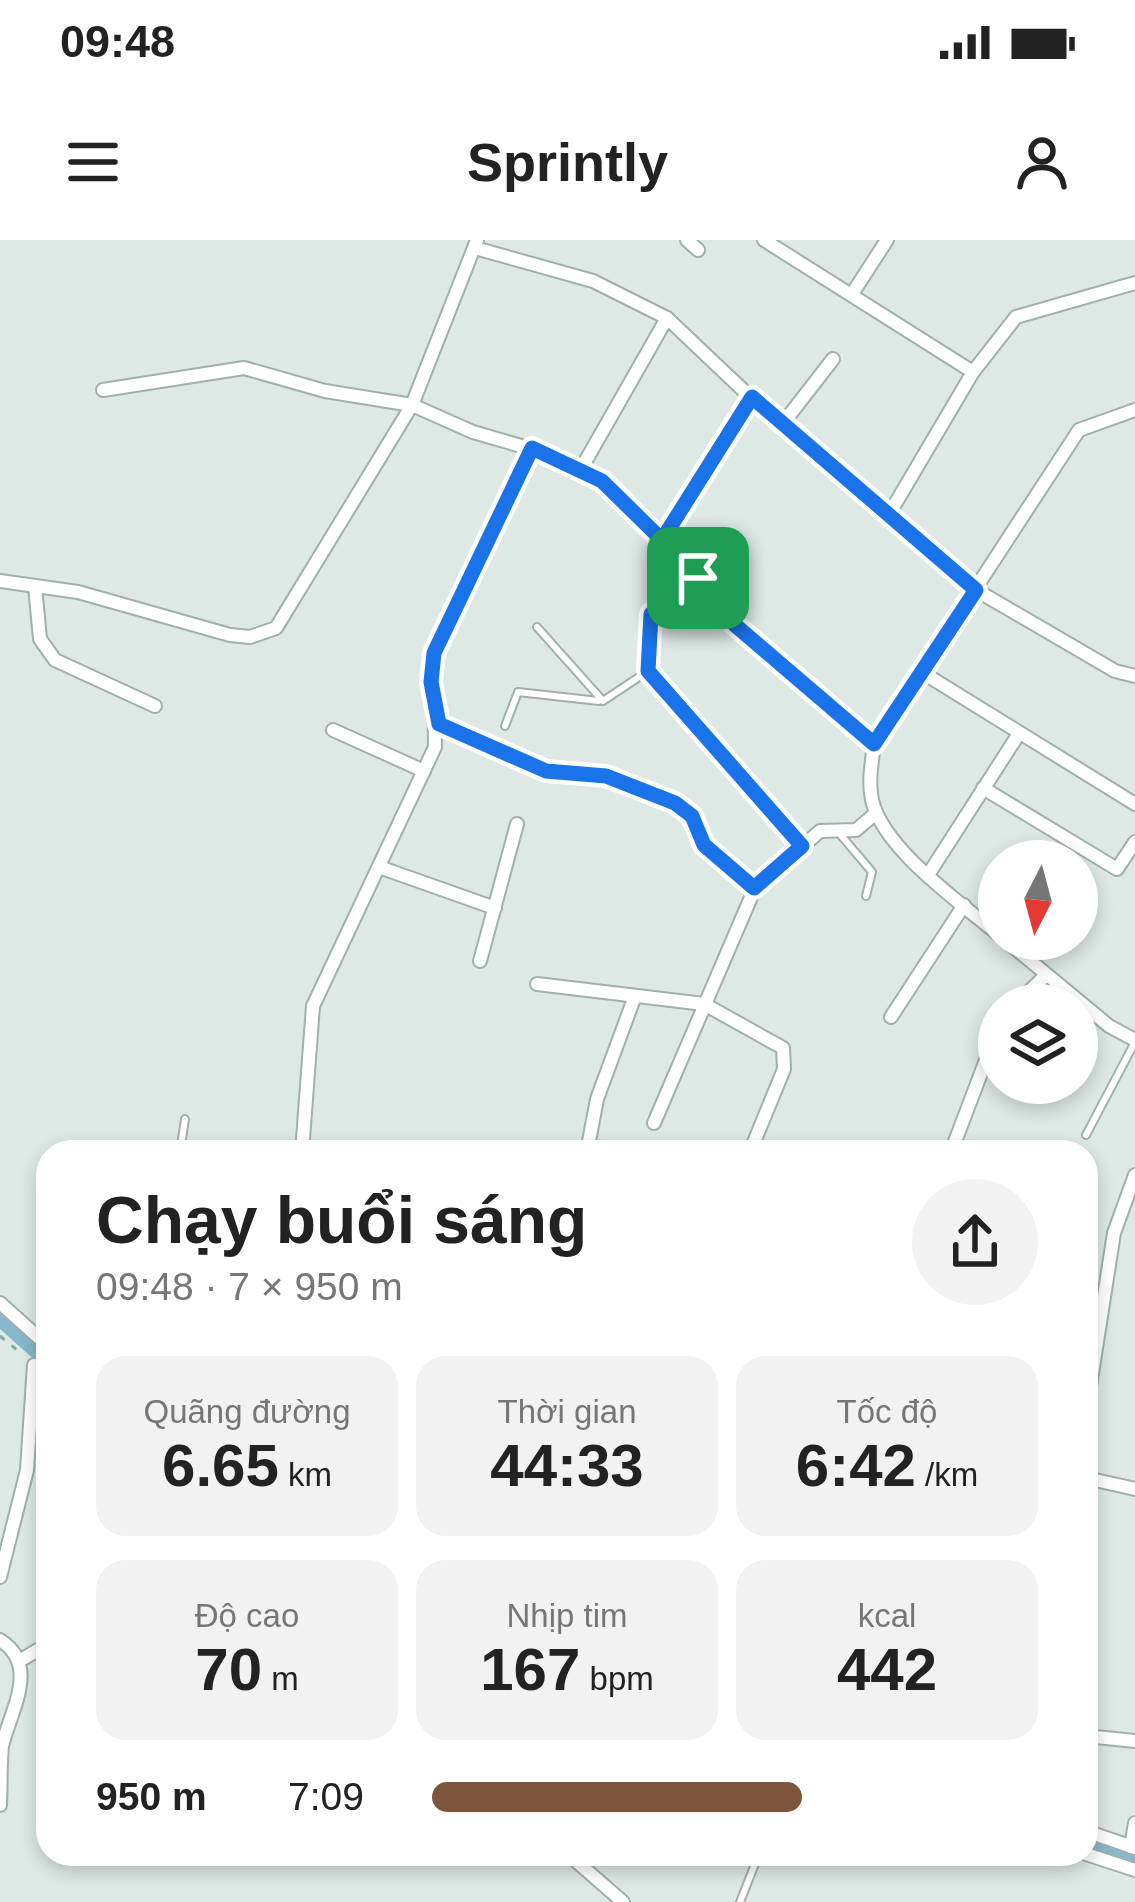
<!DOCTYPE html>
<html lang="vi">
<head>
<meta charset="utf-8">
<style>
  :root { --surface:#fff; --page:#f2f2f2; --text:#222; --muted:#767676; --accent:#7c553b }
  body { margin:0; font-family:Arial,sans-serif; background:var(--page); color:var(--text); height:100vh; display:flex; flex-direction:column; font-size:45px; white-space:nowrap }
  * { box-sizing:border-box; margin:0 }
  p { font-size:39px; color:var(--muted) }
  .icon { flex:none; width:66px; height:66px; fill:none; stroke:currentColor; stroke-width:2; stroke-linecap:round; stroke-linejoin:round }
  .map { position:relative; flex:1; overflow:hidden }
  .drawer { position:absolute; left:36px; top:900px; width:1062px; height:726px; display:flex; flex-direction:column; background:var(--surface); border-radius:36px; box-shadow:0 6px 18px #0003 }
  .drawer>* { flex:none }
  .needle { width:78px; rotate:186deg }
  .tools { position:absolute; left:978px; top:600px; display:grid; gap:24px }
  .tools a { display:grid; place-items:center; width:120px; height:120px; border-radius:50%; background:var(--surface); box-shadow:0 6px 18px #0003; font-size:60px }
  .pin { position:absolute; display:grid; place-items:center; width:102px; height:102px; color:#fff; margin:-51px; border-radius:24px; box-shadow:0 6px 18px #0006 }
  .round { display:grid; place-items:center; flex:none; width:126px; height:126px; border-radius:63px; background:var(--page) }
  .summary { display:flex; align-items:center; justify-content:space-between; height:204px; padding:0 60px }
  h1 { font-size:66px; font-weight:600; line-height:90px }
  .figures { display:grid; grid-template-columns:repeat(3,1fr); gap:18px; height:204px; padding:12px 60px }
  .figures div { display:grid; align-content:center; border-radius:30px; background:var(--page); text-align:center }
  .figures b { font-size:60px; font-weight:600 }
  .figures small { font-size:33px; font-weight:400 }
  .figures p { font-size:33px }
  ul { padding:0 60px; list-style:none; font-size:39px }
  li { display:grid; grid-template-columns:192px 144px 1fr; align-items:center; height:90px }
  li i { height:30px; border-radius:15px; background:var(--accent) }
  .status { display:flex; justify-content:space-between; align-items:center; height:84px; padding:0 60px; background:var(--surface); direction:ltr }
  .status svg { height:33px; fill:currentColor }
  header { display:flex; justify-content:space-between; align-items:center; height:156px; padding:0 60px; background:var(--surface); font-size:54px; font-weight:600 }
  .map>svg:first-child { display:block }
</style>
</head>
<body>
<div class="status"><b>09:48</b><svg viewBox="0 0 49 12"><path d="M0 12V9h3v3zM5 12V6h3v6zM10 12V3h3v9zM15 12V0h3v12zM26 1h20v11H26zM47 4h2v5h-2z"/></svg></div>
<header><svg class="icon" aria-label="menu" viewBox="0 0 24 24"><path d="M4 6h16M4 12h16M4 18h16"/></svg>Sprintly<svg class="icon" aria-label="person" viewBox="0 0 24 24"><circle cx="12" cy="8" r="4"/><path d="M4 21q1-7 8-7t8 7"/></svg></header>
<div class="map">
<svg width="1135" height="1662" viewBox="0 0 1135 1662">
  <rect width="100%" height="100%" fill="#dee9e6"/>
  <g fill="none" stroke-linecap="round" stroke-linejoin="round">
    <g stroke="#87b7cc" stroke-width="15">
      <path d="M 0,1079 L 48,1122"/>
      <path d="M 1086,1602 L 1135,1620"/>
    </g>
    <g stroke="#a1b0ad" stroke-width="10">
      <g id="lane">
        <path d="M 537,387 L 603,461 L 648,431 L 651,374 L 696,340"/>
        <path d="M 505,486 L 518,452 L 599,461"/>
        <path d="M 839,593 L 872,632 L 866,656"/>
        <path d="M 1086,895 L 1135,802"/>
        <path d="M 180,912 L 185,879"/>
        <path d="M 36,1096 L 48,1073"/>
        <path d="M 740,1662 L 759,1614"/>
      </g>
    </g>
    <g stroke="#a1b0ad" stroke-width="16">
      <g id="street">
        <path d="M 687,0 L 698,10"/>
        <path d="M 764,0 L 973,132"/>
        <path d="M 475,8 L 593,41 L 667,78 L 781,186 L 976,350 L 1115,431 L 1135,436"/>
        <path d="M 852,54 L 887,0"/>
        <path d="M 103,150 L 244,128 L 325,151 L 412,165 L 473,192 L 559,217 L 602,241 L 662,300 L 735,385 L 874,504"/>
        <path d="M 781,186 L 833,119"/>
        <path d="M 581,229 L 667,78"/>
        <path d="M 888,276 L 973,132 L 1016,77 L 1135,43"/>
        <path d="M 662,300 L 751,157"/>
        <path d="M 0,341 L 78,352 L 230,395 L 250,397 L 276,388 L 412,165 L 477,0"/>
        <path d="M 35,346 L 40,399 L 55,420 L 155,466"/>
        <path d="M 648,431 L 802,606"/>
        <path d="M 920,431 L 1135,564"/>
        <path d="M 439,484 L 546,531 L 606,536 L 675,563 L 691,576 L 703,605 L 755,648"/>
        <path d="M 333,490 L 424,531"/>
        <path d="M 983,548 L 1117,629 L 1135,602"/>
        <path d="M 379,627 L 495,668"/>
        <path d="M 928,635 L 1018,495"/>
        <path d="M 999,695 C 961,663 883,609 872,560 C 868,541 872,522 874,504 L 1079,190 L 1135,170"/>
        <path d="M 1004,699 L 1109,786 L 1135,800"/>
        <path d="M 480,721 L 517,584"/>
        <path d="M 537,744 L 704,764 L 783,808 L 784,829 L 750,912"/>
        <path d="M 1015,765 L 1046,735"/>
        <path d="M 891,777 L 964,665"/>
        <path d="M 654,883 L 755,648 L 820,591 L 856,590 L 876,573"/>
        <path d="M 302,912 L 313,766 L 435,507 L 434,413 L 533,208"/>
        <path d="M 587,912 L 597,859 L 635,756"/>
        <path d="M 951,912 L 999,786"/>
        <path d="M 0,1063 L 48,1106"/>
        <path d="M 1086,1172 L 1114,993 L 1135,935"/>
        <path d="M 1086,1238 L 1135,1249"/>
        <path d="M 0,1337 L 27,1230 L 34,1125"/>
        <path d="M 0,1400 C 40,1425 11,1470 2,1506 C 0,1525 1,1546 0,1565"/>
        <path d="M 21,1420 L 48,1404"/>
        <path d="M 1086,1496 L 1135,1501"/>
        <path d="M 1086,1591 L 1135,1608"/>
        <path d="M 1131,1607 L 1135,1583"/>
        <path d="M 568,1614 L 623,1662"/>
        <path d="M 1086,1614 L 1135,1630"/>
      </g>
    </g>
    <path stroke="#80aba4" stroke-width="3" stroke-dasharray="6 9" stroke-linecap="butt" d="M 0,1096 L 22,1114"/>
    <use href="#lane" stroke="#fff" stroke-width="6"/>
    <use href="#street" stroke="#fff" stroke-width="12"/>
  </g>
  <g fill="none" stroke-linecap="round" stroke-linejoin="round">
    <g stroke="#fff" stroke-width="24">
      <path id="route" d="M 752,157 L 976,350 L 874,504 L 735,385 L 698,338 L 651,374 L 648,431 L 802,606 L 754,648 L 704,605 L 692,576 L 675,563 L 606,536 L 546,531 L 439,484 L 431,442 L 434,413 L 532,208 L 602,241 L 662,300 Z"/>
    </g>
    <use href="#route" stroke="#1a73e8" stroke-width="15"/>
  </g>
</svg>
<div class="tools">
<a><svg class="needle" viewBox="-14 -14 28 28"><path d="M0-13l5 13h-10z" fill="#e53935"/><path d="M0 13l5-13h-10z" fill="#767676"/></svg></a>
<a><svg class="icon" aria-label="layers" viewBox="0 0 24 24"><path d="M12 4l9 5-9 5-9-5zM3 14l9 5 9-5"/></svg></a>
</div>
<div class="pin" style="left:698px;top:338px;background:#1e9e55"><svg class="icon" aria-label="arrive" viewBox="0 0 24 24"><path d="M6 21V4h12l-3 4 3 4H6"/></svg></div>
<section class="drawer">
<div class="summary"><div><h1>Chạy buổi sáng</h1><p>09:48 · 7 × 950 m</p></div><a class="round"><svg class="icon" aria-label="share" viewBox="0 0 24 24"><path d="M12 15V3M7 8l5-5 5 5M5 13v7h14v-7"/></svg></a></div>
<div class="figures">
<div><p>Quãng đường</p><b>6.65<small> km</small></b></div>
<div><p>Thời gian</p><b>44:33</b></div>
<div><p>Tốc độ</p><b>6:42<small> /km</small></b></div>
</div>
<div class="figures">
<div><p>Độ cao</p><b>70<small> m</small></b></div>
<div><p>Nhịp tim</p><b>167<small> bpm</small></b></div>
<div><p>kcal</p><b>442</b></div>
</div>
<ul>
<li><b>950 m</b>7:09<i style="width:61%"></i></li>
</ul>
</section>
</div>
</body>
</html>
